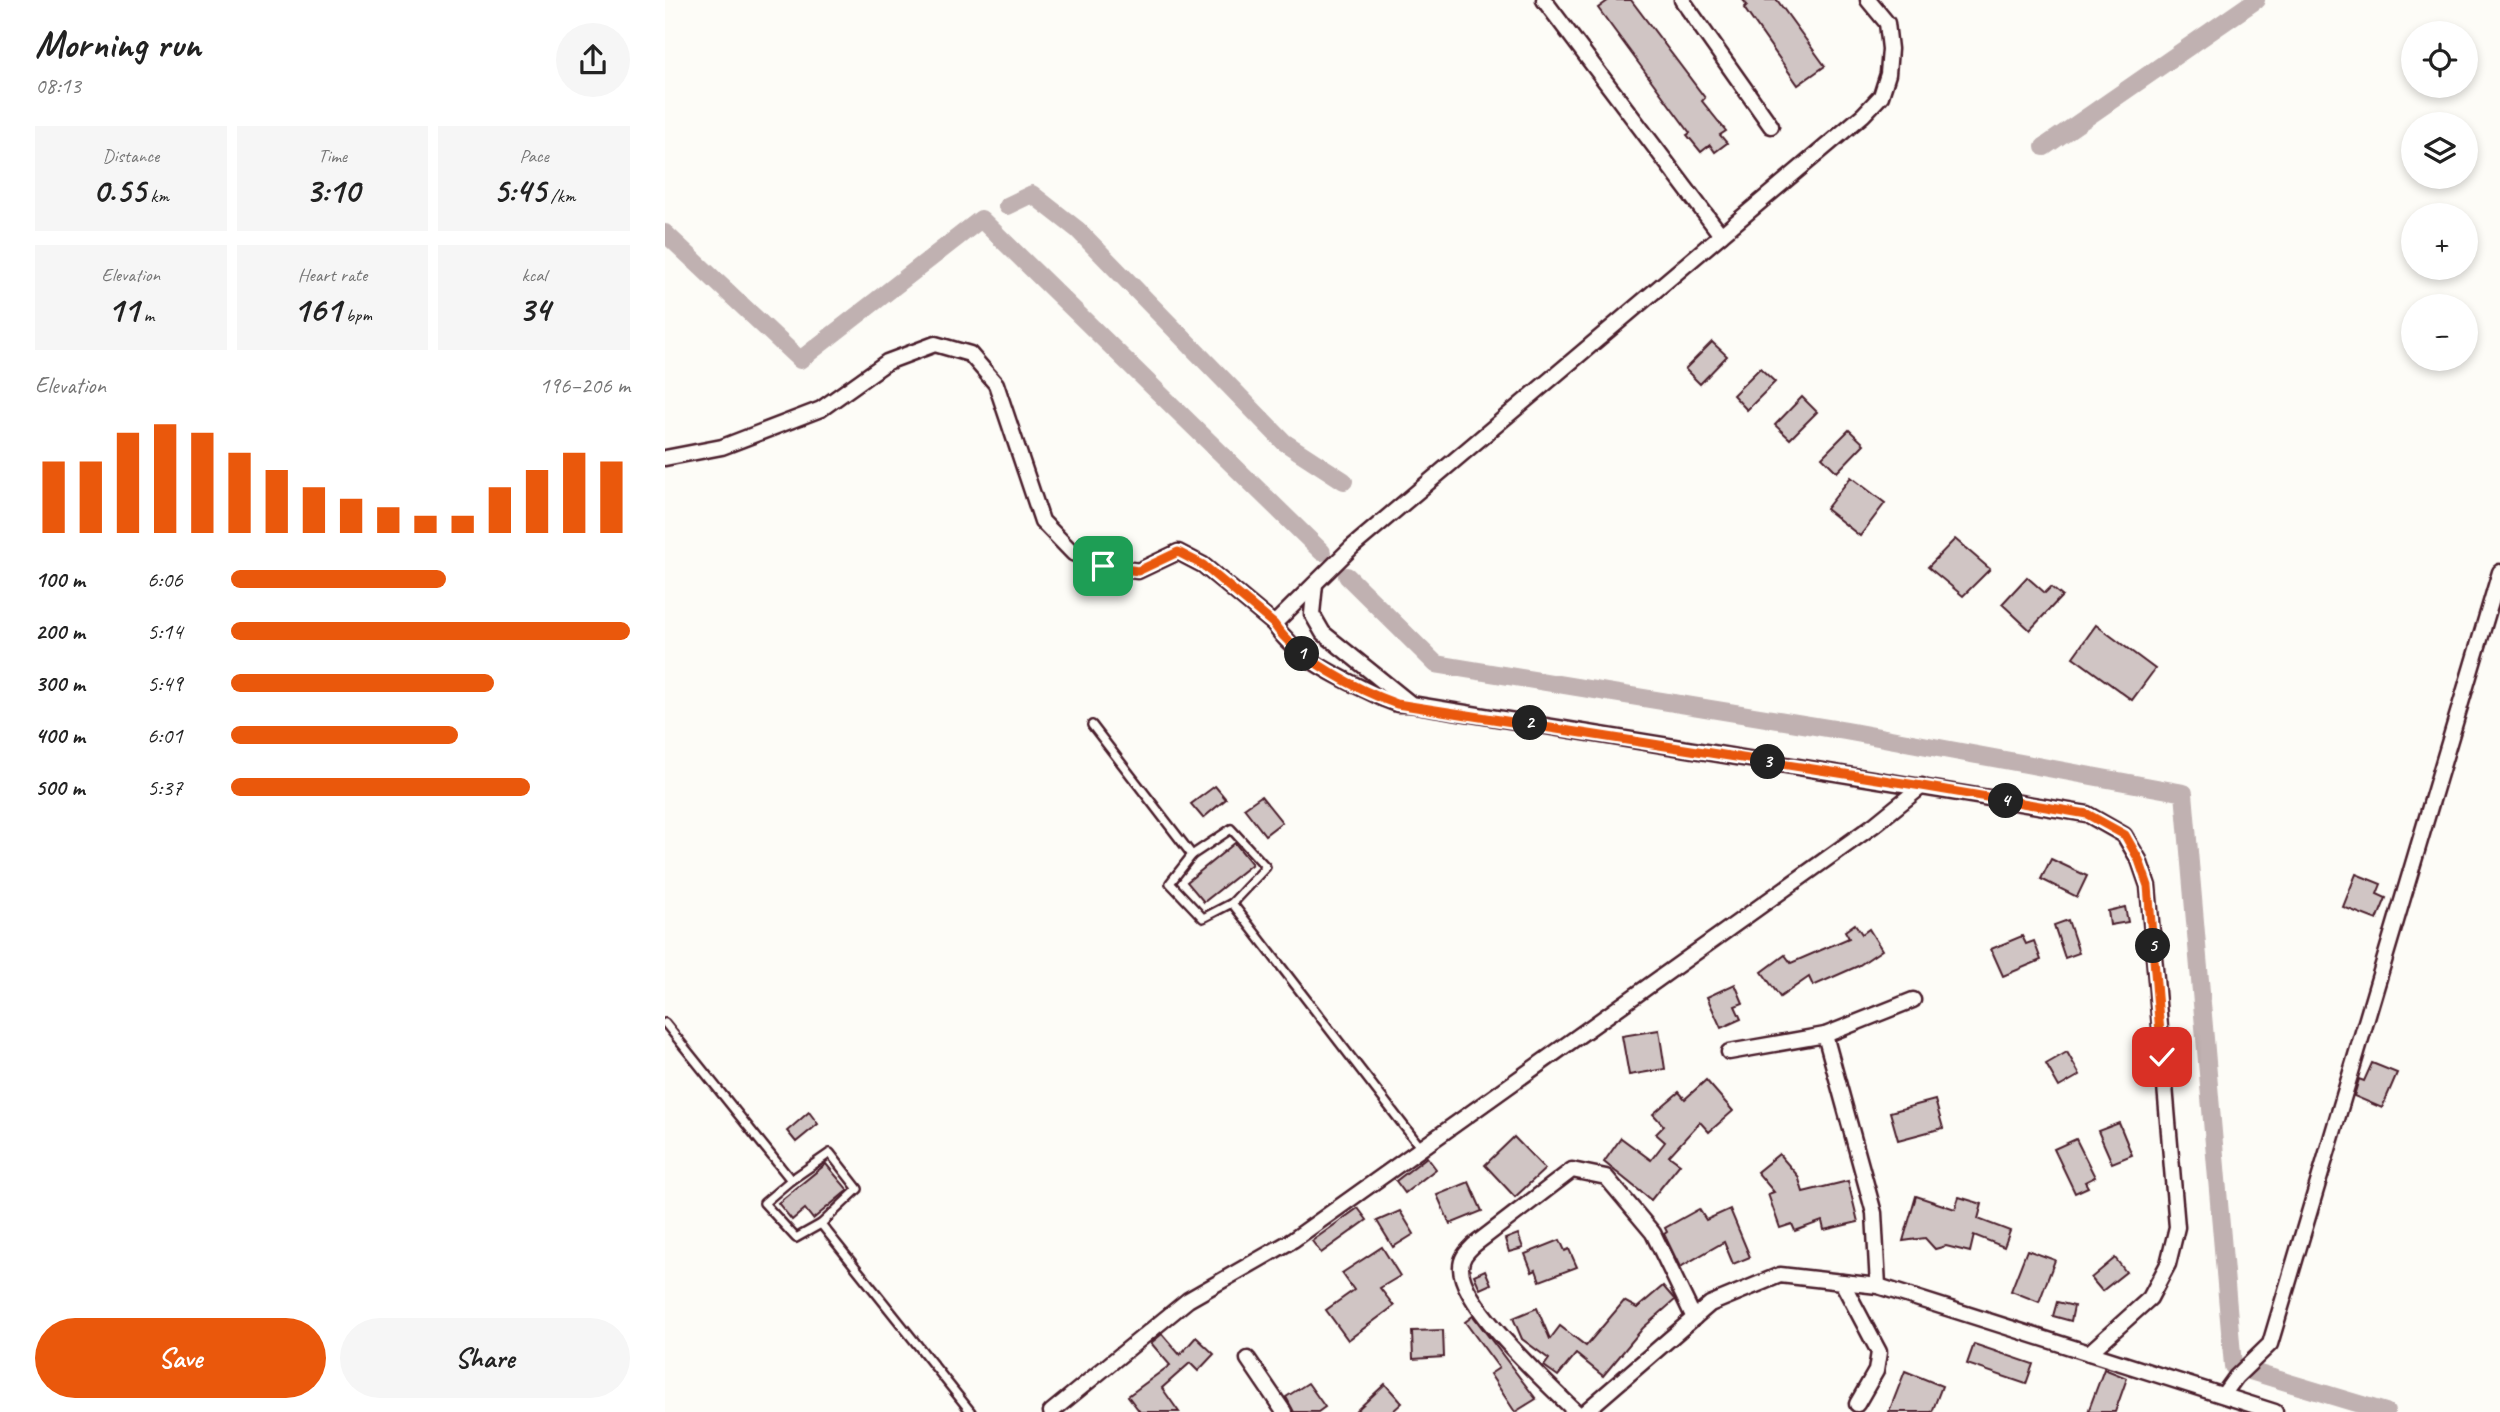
<!DOCTYPE html>
<html lang="en">
<head>
<meta charset="utf-8">
<style>
  :root { --surface:#fff; --page:#f6f6f6; --text:#222; --muted:#767676; --accent:#ea580c }
  body { margin:0; font-family:Caveat,sans-serif; background:var(--page); color:var(--text); height:100vh; display:flex; flex-direction:column; font-size:26px; white-space:nowrap }
  * { box-sizing:border-box; margin:0 }
  p { font-size:23px; color:var(--muted) }
  .icon { flex:none; width:38px; height:38px; fill:none; stroke:currentColor; stroke-width:2; stroke-linecap:round; stroke-linejoin:round }
  .map { position:relative; flex:1; overflow:hidden }
  .drawer { display:flex; flex-direction:column; background:var(--surface); width:665px }
  .drawer>* { flex:none }
  .controls { position:absolute; left:1736px; top:21px; display:grid; gap:14px }
  .controls a { display:grid; place-items:center; width:77px; height:77px; border-radius:50%; background:var(--surface); box-shadow:0 4px 10px #0003; font-size:35px }
  .pin { position:absolute; display:grid; place-items:center; width:60px; height:60px; color:#fff; margin:-30px; border-radius:14px; box-shadow:0 4px 10px #0006 }
  .km { position:absolute; width:35px; height:35px; margin:-18px; border-radius:50%; background:#222; color:#fff; font-size:19px; line-height:35px; text-align:center }
  .round { display:grid; place-items:center; flex:none; width:74px; height:74px; border-radius:37px; background:var(--page) }
  .summary { display:flex; align-items:center; justify-content:space-between; height:119px; padding:0 35px }
  h1 { font-size:38px; font-weight:600; line-height:52px }
  .metrics { display:grid; grid-template-columns:repeat(3,1fr); gap:10px; height:119px; padding:7px 35px }
  .metrics div { display:grid; align-content:center; border-radius:0px; background:var(--page); text-align:center }
  .metrics b { font-size:35px; font-weight:600 }
  .metrics small { font-size:19px; font-weight:400 }
  .metrics p { font-size:19px }
  .chart { height:196px; padding:14px 35px }
  .chart p { display:flex; justify-content:space-between }
  .chart svg { width:100%; height:126px; margin-top:7px; stroke:var(--accent); stroke-width:6 }
  .button { display:flex; gap:14px; margin-top:auto; padding:14px 35px }
  .button a { flex:1; height:80px; border-radius:42px; background:var(--accent); color:#fff; font-size:28px; font-weight:600; line-height:80px; text-align:center }
  .button a+a { background:var(--page); color:var(--text) }
  ul { padding:0 35px; list-style:none; font-size:23px }
  li { display:grid; grid-template-columns:112px 84px 1fr; align-items:center; height:52px }
  li i { height:18px; border-radius:9px; background:var(--accent) }
  main { display:flex; flex:1; min-height:0 }
  .map>svg:first-child { display:block }
</style>
</head>
<body>
<main>
<section class="drawer">
<div class="summary"><div><h1>Morning run</h1><p>08:13</p></div><a class="round"><svg class="icon" aria-label="share" viewBox="0 0 24 24"><path d="M12 15V3M7 8l5-5 5 5M5 13v7h14v-7"/></svg></a></div>
<div class="metrics">
<div><p>Distance</p><b>0.55<small> km</small></b></div>
<div><p>Time</p><b>3:10</b></div>
<div><p>Pace</p><b>5:45<small> /km</small></b></div>
</div>
<div class="metrics">
<div><p>Elevation</p><b>11<small> m</small></b></div>
<div><p>Heart rate</p><b>161<small> bpm</small></b></div>
<div><p>kcal</p><b>34</b></div>
</div>
<div class="chart"><p><span>Elevation</span>196–206 m</p>
<svg viewBox="0 0 160 44" preserveAspectRatio="none"><path d="M5 44V19M15 44V19M25 44V9M35 44V6M45 44V9M55 44V16M65 44V22M75 44V28M85 44V32M95 44V35M105 44V38M115 44V38M125 44V28M135 44V22M145 44V16M155 44V19"/></svg>
</div>
<ul>
<li><b>100 m</b>6:06<i style="width:54%"></i></li>
<li><b>200 m</b>5:14<i style="width:100%"></i></li>
<li><b>300 m</b>5:49<i style="width:66%"></i></li>
<li><b>400 m</b>6:01<i style="width:57%"></i></li>
<li><b>500 m</b>5:37<i style="width:75%"></i></li>
</ul>
<div class="button"><a>Save</a><a>Share</a></div>
</section>
<div class="map">
<svg width="1835" height="1412" viewBox="0 0 1835 1412">
  <rect width="100%" height="100%" fill="#fdfcf7"/>
  <filter id="ink" filterUnits="userSpaceOnUse"><feTurbulence type="fractalNoise" baseFrequency=".0143" numOctaves="2"/><feDisplacementMap in="SourceGraphic" scale="14" xChannelSelector="R" yChannelSelector="G"/><feConvolveMatrix kernelMatrix="1 2 1 2 8 2 1 2 1" color-interpolation-filters="sRGB"/></filter>
  <g filter="url(#ink)">
    <g fill="none" stroke-linecap="round" stroke-linejoin="round">
      <g stroke="#c0b1b1" stroke-width="18">
        <path d="M 1379,147 L 1591,0"/>
        <path d="M 342,206 L 367,194 L 413,230 L 619,442 L 679,481"/>
        <path d="M 0,233 L 135,360 L 316,219 L 657,552"/>
        <path d="M 682,576 L 771,664 L 1181,731 L 1519,793 L 1568,1366 L 1721,1412"/>
      </g>
    </g>
    <g fill="#d0c5c4" stroke="#4a1f2b" stroke-width="2">
      <path d="M 944,0 L 966,0 L 1040,98 L 1037,101 L 1061,131 L 1055,135 L 1062,143 L 1050,152 L 1045,145 L 1036,152 L 1022,135 L 1025,133 L 933,8 Z"/>
      <path d="M 1078,0 L 1112,0 L 1160,66 L 1133,85 L 1079,8 L 1082,5 Z"/>
      <path d="M 1047,342 L 1062,356 L 1035,384 L 1020,369 Z"/>
      <path d="M 1095,368 L 1110,382 L 1082,410 L 1068,395 Z"/>
      <path d="M 1137,397 L 1152,412 L 1125,439 L 1110,425 Z"/>
      <path d="M 1184,430 L 1199,444 L 1172,472 L 1157,457 Z"/>
      <path d="M 1186,477 L 1220,503 L 1195,536 L 1161,509 Z"/>
      <path d="M 1290,539 L 1325,569 L 1298,596 L 1263,567 Z"/>
      <path d="M 1362,577 L 1380,593 L 1386,587 L 1397,596 L 1365,630 L 1337,604 Z"/>
      <path d="M 1431,625 L 1490,669 L 1467,700 L 1408,657 Z"/>
      <path d="M 550,786 L 561,799 L 538,818 L 526,804 Z"/>
      <path d="M 596,796 L 617,822 L 600,835 L 579,808 Z"/>
      <path d="M 570,843 L 587,864 L 539,902 L 522,882 Z"/>
      <path d="M 1386,859 L 1422,876 L 1412,897 L 1376,879 Z"/>
      <path d="M 1691,874 L 1716,884 L 1712,894 L 1721,898 L 1712,920 L 1678,907 Z"/>
      <path d="M 1460,907 L 1463,922 L 1445,925 L 1443,911 Z"/>
      <path d="M 1403,920 L 1414,953 L 1400,958 L 1389,925 Z"/>
      <path d="M 1190,924 L 1197,934 L 1204,929 L 1217,950 L 1193,966 L 1148,986 L 1144,977 L 1115,997 L 1097,972 L 1120,955 L 1126,963 L 1184,938 L 1180,931 Z"/>
      <path d="M 1357,936 L 1361,944 L 1369,941 L 1376,960 L 1338,976 L 1326,949 Z"/>
      <path d="M 1070,984 L 1078,1003 L 1070,1006 L 1076,1019 L 1056,1028 L 1042,997 Z"/>
      <path d="M 994,1030 L 1000,1069 L 964,1075 L 957,1036 Z"/>
      <path d="M 1402,1052 L 1415,1075 L 1394,1087 L 1381,1064 Z"/>
      <path d="M 1707,1063 L 1732,1073 L 1717,1108 L 1689,1096 L 1694,1079 L 1699,1081 Z"/>
      <path d="M 1041,1080 L 1068,1111 L 1044,1132 L 1035,1122 L 1004,1156 L 1015,1164 L 986,1200 L 939,1162 L 956,1138 L 986,1160 L 1000,1142 L 991,1134 L 999,1126 L 988,1114 L 1014,1092 L 1020,1099 Z"/>
      <path d="M 1270,1100 L 1278,1128 L 1233,1140 L 1225,1112 Z"/>
      <path d="M 144,1112 L 153,1124 L 131,1142 L 122,1131 Z"/>
      <path d="M 1454,1123 L 1467,1155 L 1447,1163 L 1433,1131 Z"/>
      <path d="M 849,1137 L 880,1169 L 850,1197 L 820,1165 Z"/>
      <path d="M 1411,1139 L 1430,1177 L 1420,1182 L 1423,1187 L 1410,1193 L 1389,1149 Z"/>
      <path d="M 1114,1154 L 1133,1176 L 1138,1192 L 1183,1181 L 1193,1222 L 1159,1230 L 1157,1221 L 1130,1231 L 1127,1224 L 1115,1228 L 1103,1194 L 1109,1192 L 1092,1172 Z"/>
      <path d="M 762,1157 L 771,1169 L 740,1193 L 731,1181 Z"/>
      <path d="M 161,1164 L 183,1190 L 148,1219 L 140,1209 L 127,1220 L 113,1203 Z"/>
      <path d="M 804,1182 L 817,1211 L 785,1224 L 772,1195 Z"/>
      <path d="M 1251,1196 L 1290,1209 L 1294,1197 L 1317,1204 L 1313,1219 L 1345,1231 L 1339,1247 L 1309,1235 L 1305,1252 L 1281,1246 L 1270,1249 L 1260,1238 L 1238,1241 Z"/>
      <path d="M 693,1208 L 702,1220 L 656,1253 L 647,1241 Z"/>
      <path d="M 1034,1209 L 1041,1220 L 1065,1209 L 1085,1257 L 1068,1264 L 1059,1242 L 1015,1267 L 999,1234 L 1002,1232 L 1000,1228 Z"/>
      <path d="M 735,1211 L 749,1234 L 728,1247 L 712,1221 Z"/>
      <path d="M 853,1234 L 858,1248 L 844,1252 L 840,1239 Z"/>
      <path d="M 895,1240 L 900,1251 L 904,1249 L 912,1267 L 875,1281 L 871,1270 L 867,1272 L 860,1254 Z"/>
      <path d="M 717,1247 L 735,1276 L 715,1288 L 729,1306 L 683,1340 L 661,1310 L 689,1290 L 677,1273 Z"/>
      <path d="M 1362,1250 L 1390,1260 L 1374,1302 L 1346,1291 Z"/>
      <path d="M 1450,1258 L 1461,1272 L 1437,1291 L 1426,1278 Z"/>
      <path d="M 820,1270 L 826,1284 L 815,1289 L 809,1275 Z"/>
      <path d="M 998,1286 L 1010,1300 L 978,1328 L 938,1376 L 911,1354 L 893,1376 L 879,1366 L 884,1359 L 857,1339 L 848,1318 L 872,1308 L 885,1339 L 895,1326 L 921,1346 L 959,1301 L 972,1308 Z"/>
      <path d="M 1392,1302 L 1409,1306 L 1406,1321 L 1388,1316 Z"/>
      <path d="M 808,1316 L 871,1399 L 850,1412 L 825,1374 L 834,1368 L 800,1322 Z"/>
      <path d="M 778,1330 L 779,1357 L 748,1359 L 747,1331 Z"/>
      <path d="M 497,1334 L 515,1355 L 531,1337 L 549,1354 L 533,1371 L 525,1363 L 497,1388 L 514,1412 L 475,1412 L 463,1396 L 505,1365 L 486,1343 Z"/>
      <path d="M 1309,1344 L 1368,1364 L 1361,1384 L 1302,1364 Z"/>
      <path d="M 1439,1369 L 1462,1378 L 1450,1412 L 1423,1412 Z"/>
      <path d="M 1240,1371 L 1277,1386 L 1267,1412 L 1224,1412 Z"/>
      <path d="M 643,1383 L 660,1407 L 653,1412 L 629,1412 L 621,1397 Z"/>
      <path d="M 720,1384 L 737,1403 L 727,1412 L 690,1412 Z"/>
    </g>
    <g fill="none" stroke-linecap="round" stroke-linejoin="round">
      <g stroke="#4a1f2b" stroke-width="12">
        <g id="service">
          <path d="M 427,725 L 527,855 L 566,829 L 601,867 L 567,903 L 756,1148"/>
          <path d="M 527,855 L 505,883 L 538,918 L 567,903"/>
          <path d="M 0,1023 L 126,1180 L 165,1153 L 193,1189 L 156,1224 L 306,1412"/>
          <path d="M 126,1180 L 99,1203 L 131,1238 L 156,1224"/>
        </g>
      </g>
      <g stroke="#4a1f2b" stroke-width="19">
        <g id="minor">
          <path d="M 879,0 L 1056,235"/>
          <path d="M 1017,0 L 1106,126"/>
          <path d="M 0,458 L 57,447 L 156,409 L 222,362 L 270,344 L 305,354 L 331,384 L 377,521 L 408,553 L 438,566 L 473,571 L 513,552 L 538,565 L 609,624 C 633,661 681,680 719,699 L 732,704 L 746,704 L 1422,814 L 1459,835 L 1474,860 L 1483,886 L 1512,1227 L 1503,1264 L 1485,1298 L 1424,1353"/>
          <path d="M 650,584 L 647,614 L 658,633 L 746,704"/>
          <path d="M 609,624 L 687,547 L 1198,115 L 1216,96 L 1223,74 L 1225,49 L 1222,23 L 1203,0"/>
          <path d="M 1160,1035 L 1248,1000"/>
          <path d="M 1064,1052 L 1160,1035 L 1209,1213 L 1213,1286"/>
          <path d="M 1177,1282 L 1214,1352 L 1211,1371 L 1192,1404"/>
          <path d="M 583,1359 L 619,1412"/>
          <path d="M 1558,1395 L 1571,1377 L 1605,1344 L 1835,572"/>
          <path d="M 386,1412 L 523,1300 L 628,1240 L 1209,825 L 1257,786"/>
          <path d="M 911,1412 C 883,1384 796,1306 796,1268 C 796,1257 802,1252 809,1245 L 907,1170 L 941,1177 L 988,1233 L 1029,1318"/>
          <path d="M 920,1412 L 1045,1304 L 1115,1275 L 1213,1286 L 1610,1412"/>
        </g>
      </g>
      <use href="#service" stroke="#fdfcf7" stroke-width="7"/>
      <use href="#minor" stroke="#fdfcf7" stroke-width="14"/>
    </g>
  </g>
  <g fill="none" stroke-linecap="round" stroke-linejoin="round" filter="url(#ink)">
    <g stroke="#fff" stroke-width="14">
      <path id="route" d="M 438,566 L 473,571 L 513,552 L 538,565 L 609,624 C 631,658 695,691 732,704 L 1257,786 L 1422,814 L 1460,835 L 1474,860 L 1483,886 L 1497,1057"/>
    </g>
    <use href="#route" stroke="#ea580c" stroke-width="9"/>
  </g>
</svg>
<div class="controls">
<a><svg class="icon" aria-label="locate" viewBox="0 0 24 24"><circle cx="12" cy="12" r="6"/><path d="M12 2v4M12 18v4M2 12h4M18 12h4"/></svg></a>
<a><svg class="icon" aria-label="layers" viewBox="0 0 24 24"><path d="M12 4l9 5-9 5-9-5zM3 14l9 5 9-5"/></svg></a>
<a>+</a>
<a>−</a>
</div>
<div class="pin" style="left:438px;top:566px;background:#1e9e55"><svg class="icon" aria-label="arrive" viewBox="0 0 24 24"><path d="M6 21V4h12l-3 4 3 4H6"/></svg></div>
<div class="pin" style="left:1497px;top:1057px;background:#d93025"><svg class="icon" aria-label="check" viewBox="0 0 24 24"><path d="M5 12l5 5 9-10"/></svg></div>
<b class="km" style="left:637px;top:654px">1</b>
<b class="km" style="left:865px;top:723px">2</b>
<b class="km" style="left:1103px;top:762px">3</b>
<b class="km" style="left:1341px;top:801px">4</b>
<b class="km" style="left:1488px;top:946px">5</b>
</div>
</main>
</body>
</html>
